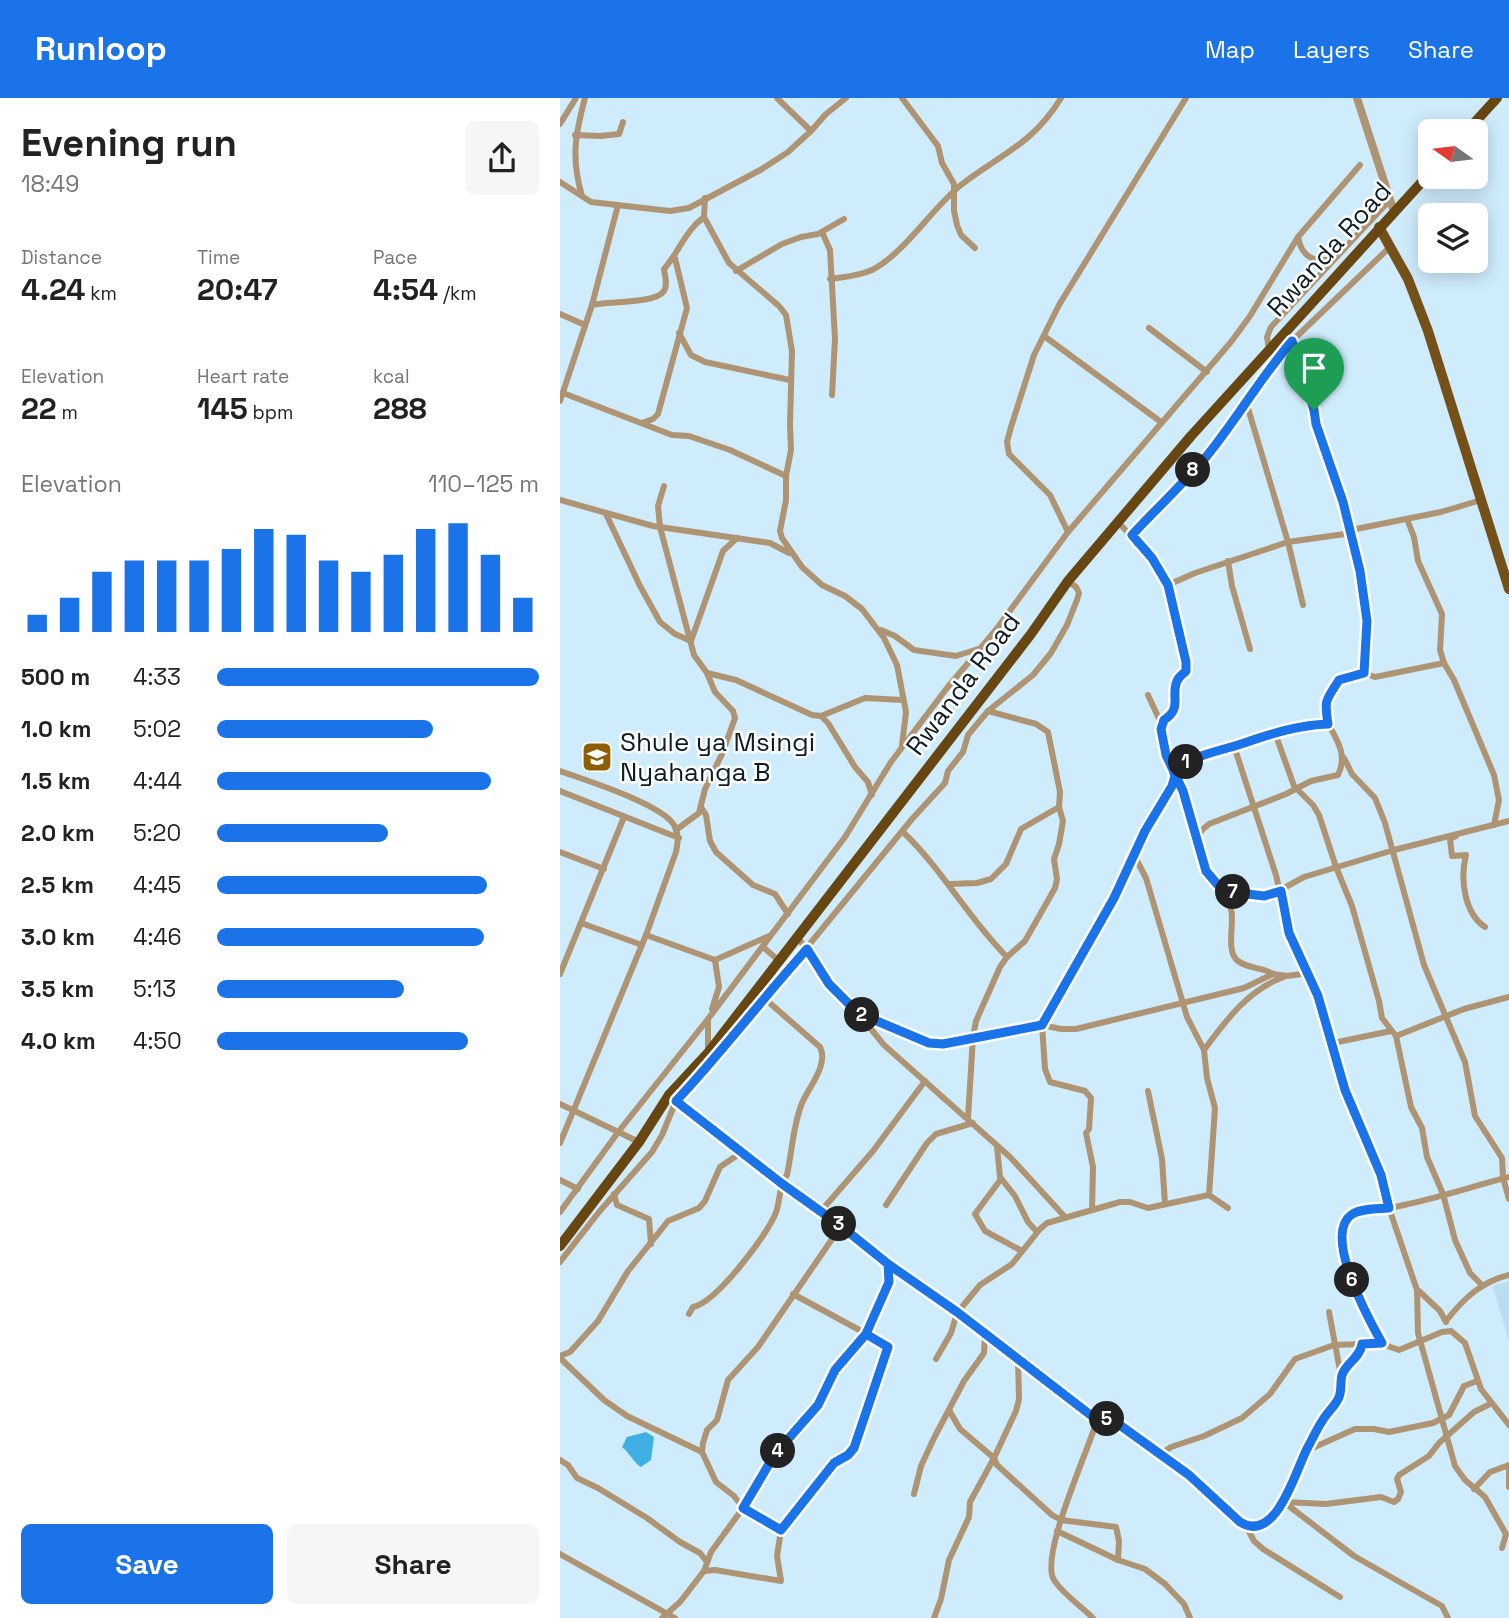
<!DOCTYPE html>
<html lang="en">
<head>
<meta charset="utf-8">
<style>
  :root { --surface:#fff; --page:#f6f6f6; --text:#222; --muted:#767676; --accent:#1a73e8 }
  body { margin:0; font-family:"Space Grotesk",sans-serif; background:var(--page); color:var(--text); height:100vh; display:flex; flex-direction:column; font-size:26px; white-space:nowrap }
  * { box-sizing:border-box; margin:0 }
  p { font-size:23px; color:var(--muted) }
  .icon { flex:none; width:38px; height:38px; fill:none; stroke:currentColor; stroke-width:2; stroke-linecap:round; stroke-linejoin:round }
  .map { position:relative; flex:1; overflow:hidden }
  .details { display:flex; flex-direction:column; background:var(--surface); width:560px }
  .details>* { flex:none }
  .needle { width:46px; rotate:284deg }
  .tools { position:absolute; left:858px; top:21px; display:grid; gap:14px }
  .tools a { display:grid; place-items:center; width:70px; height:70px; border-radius:10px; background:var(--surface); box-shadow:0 4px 18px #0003; font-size:35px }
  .pin { position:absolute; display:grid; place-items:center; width:60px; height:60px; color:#fff; margin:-72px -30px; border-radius:50% 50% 50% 0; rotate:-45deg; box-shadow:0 0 7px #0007 }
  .pin .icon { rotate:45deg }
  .km { position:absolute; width:35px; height:35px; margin:-18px; border-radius:50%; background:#222; color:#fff; font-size:19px; line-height:35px; text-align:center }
  .round { display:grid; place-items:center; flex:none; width:74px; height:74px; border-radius:10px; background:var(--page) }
  .overview { display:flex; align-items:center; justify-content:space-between; height:119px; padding:0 21px }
  h1 { font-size:38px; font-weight:600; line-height:52px }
  .metrics { display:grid; grid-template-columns:repeat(3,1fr); gap:10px; height:119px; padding:7px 21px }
  .metrics div { display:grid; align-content:center }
  .metrics b { font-size:30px; font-weight:600 }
  .metrics small { font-size:19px; font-weight:400 }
  .metrics p { font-size:19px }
  .chart { height:196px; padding:14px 21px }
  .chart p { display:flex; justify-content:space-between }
  .chart svg { width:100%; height:126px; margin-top:7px; stroke:var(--accent); stroke-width:6 }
  .primary-button { display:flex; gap:14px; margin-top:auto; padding:14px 21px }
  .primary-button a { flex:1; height:80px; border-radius:10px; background:var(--accent); color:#fff; font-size:28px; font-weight:600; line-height:80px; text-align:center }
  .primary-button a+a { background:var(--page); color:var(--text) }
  ul { padding:0 21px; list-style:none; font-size:23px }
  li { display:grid; grid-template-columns:112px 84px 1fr; align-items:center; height:52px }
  li i { height:18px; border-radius:9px; background:var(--accent) }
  header { display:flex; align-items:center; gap:42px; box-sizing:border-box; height:98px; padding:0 35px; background:var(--accent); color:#fff }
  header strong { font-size:33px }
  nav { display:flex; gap:38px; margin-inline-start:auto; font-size:24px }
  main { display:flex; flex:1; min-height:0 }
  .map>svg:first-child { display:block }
</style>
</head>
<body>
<header>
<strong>Runloop</strong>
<nav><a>Map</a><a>Layers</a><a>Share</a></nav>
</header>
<main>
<section class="details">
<div class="overview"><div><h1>Evening run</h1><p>18:49</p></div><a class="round"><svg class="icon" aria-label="share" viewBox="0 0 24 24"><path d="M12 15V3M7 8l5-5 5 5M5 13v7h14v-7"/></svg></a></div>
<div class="metrics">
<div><p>Distance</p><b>4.24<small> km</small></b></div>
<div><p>Time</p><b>20:47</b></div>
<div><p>Pace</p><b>4:54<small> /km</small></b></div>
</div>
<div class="metrics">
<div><p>Elevation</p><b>22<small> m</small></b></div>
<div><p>Heart rate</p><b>145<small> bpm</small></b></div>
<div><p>kcal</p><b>288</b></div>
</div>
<div class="chart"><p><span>Elevation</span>110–125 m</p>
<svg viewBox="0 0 160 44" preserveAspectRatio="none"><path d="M5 44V38M15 44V32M25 44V23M35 44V19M45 44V19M55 44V19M65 44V15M75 44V8M85 44V10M95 44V19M105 44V23M115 44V17M125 44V8M135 44V6M145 44V17M155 44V32"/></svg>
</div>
<ul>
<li><b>500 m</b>4:33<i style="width:100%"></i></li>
<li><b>1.0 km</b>5:02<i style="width:67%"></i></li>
<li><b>1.5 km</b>4:44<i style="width:85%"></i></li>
<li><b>2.0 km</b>5:20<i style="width:53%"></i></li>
<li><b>2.5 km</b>4:45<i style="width:84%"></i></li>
<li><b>3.0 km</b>4:46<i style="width:83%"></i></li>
<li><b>3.5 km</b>5:13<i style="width:58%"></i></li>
<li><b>4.0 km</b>4:50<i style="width:78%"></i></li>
</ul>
<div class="primary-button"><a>Save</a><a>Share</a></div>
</section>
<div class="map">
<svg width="949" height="1520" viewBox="0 0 949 1520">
  <rect width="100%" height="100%" fill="#cfecfd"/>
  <path fill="#bbddf0" d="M 949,1183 L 949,1244 L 933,1188 Z"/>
  <path fill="#3fafe4" d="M 86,1334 L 94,1339 L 91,1362 L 81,1369 C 72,1363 70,1355 62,1349 L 67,1339 Z"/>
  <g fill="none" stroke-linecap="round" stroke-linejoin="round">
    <g stroke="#ae9472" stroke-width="6">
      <path d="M 217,0 L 251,33"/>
      <path d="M 342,0 L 378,48 L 382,65 L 394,86 L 394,113 L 397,127 L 401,137 L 415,150"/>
      <path d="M 0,26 L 16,0"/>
      <path d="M 15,37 L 40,38 L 59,36 L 63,24"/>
      <path d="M 0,84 L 31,104 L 110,113 L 129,110 L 202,71 L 228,54 L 251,33 L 266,16 L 286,0"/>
      <path d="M 22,98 C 11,61 15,37 25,0"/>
      <path d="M 145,100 L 144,119 L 169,165 L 219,208 L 226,217 L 232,253 L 230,327 L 231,352 L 226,378 L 226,402 L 220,433 L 222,440 L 242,469 L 262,487 L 285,498 L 302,511 L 324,540 L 337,567 L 346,614 L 342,647"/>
      <path d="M 262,134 L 270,152 L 275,241 L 272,297"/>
      <path d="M 738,139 C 742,161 755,164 774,161"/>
      <path d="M 176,173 L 222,146 L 241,139 L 258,136 L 284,121"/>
      <path d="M 270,181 C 284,179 299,178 312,172 C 345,155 372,110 401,87 C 440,57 474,45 501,0"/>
      <path d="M 32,207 C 49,203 95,206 104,193 C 108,186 105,179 104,171 C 119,154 125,133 144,119"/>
      <path d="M 0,216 L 25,227"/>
      <path d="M 589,230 L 647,274"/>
      <path d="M 119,235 L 131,257 L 145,264 L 230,282"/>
      <path d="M 484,238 L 601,324"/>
      <path d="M 732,243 L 744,283 L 752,299 L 756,326 L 783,404 L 800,473 L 807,523 L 804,575"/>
      <path d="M 709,251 L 707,239 L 711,229 L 829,103"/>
      <path d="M 3,295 L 112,337 L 129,338 L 170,352 L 226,378"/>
      <path d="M 0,303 L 32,207 L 58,107"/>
      <path d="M 687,307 L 728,444 L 743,507"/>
      <path d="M 82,325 L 93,321 L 98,316 L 127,210 L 115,160"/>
      <path d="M 104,388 L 98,408 L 100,429 L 134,557 L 147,575 L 176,582 L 252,617 L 261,618 L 305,600 L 343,602"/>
      <path d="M 0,402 L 93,428 L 210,445 L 229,455"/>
      <path d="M 46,416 L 80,488 L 100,524 L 115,536 L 131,543 L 163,453 L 177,440"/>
      <path d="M 791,432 L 881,414 L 921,402"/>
      <path d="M 508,434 L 490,397 L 449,356 L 447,344 L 451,329 L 474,257 L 499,207 L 626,0"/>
      <path d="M 572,437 L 644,361 L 687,307 L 706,273 L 732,243 L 831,148"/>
      <path d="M 668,463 L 672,488 L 690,551"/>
      <path d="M 608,487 L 635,475 L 728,444 L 792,435"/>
      <path d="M 321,532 L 335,538 L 354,552 L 396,558 L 418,551"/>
      <path d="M 884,565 L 894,582 L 934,677 L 939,702 L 934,727"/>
      <path d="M 588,597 L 601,625"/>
      <path d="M 261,618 L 268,625 L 295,669 L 308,684 L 312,697"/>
      <path d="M 715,635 L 734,688 L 753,707 L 759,717 L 776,769 L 792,808 L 819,903 L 822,920 L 836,938 L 851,1009 L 862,1030 L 867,1059 L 883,1096 L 895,1142 L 910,1175 L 923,1188"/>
      <path d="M 674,648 L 716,777 L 729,835 L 758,898 L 785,992 L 821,1077 L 829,1110 L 857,1192 L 858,1235 L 895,1368 L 905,1382 L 925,1399 L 946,1436 L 942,1450"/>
      <path d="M 784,660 L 792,676 L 815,700 L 825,725 L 864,867 L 905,964 L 915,1018 L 942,1060 L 943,1080 L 949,1101"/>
      <path d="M 613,672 C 633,658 655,654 678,647 C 708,637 736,627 768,626"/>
      <path d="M 0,673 C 25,682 102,706 114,727 C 119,736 118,744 116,754 L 86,837 L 0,1045"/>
      <path d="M 615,678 C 629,698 636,745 645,770 C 651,785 667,794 671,811 C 675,825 665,853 678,863 C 688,871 703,869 713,876"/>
      <path d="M 0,693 L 119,740"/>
      <path d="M 141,709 L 146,717 L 150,743 L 156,754 L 193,787 L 215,796 L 228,816"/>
      <path d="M 116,732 L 139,715 L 145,691 L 162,656 L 175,620 L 173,613 L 155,594 L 147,575"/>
      <path d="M 343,734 C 383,772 408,820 447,859"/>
      <path d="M 896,738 L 890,741 L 892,758 L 906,757 C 900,781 904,815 925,829"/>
      <path d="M 637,742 L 642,732 L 649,726 L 726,696 L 751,683 L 778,677 C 794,644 755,627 766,600 C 768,597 777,586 780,582 L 804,575 L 815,579 L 884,565 L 880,552 L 882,516 L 858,463 L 854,439 L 847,421"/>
      <path d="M 0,754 L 44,771"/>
      <path d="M 574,757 L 586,780 L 627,919 L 644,952 L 647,980 L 655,1010 L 649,1097"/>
      <path d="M 390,786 L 417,785 L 431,781 L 446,766 L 461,731 L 499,709"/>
      <path d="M 663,793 L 694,797 L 711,797 L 744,779 L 834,752 L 949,723"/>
      <path d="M 21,825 L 82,847"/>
      <path d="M 86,837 L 155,862 L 209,838"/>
      <path d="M 237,838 L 269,886 L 298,915 L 324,947 L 450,1059 L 505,1119"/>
      <path d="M 203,849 L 218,862"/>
      <path d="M 0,876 L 64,719"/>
      <path d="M 152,911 L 159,889 L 155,862"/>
      <path d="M 298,915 L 353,939 L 377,946 L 482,927 L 501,931 L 516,931 L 684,890 L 713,876 L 727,878 L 749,875"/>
      <path d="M 836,938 L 904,911 L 949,899"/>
      <path d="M 773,945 L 831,933"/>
      <path d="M 148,952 L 148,921"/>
      <path d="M 644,952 C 666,922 689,891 724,879"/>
      <path d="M 588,993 L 602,1061 L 605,1106"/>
      <path d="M 109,997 L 221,1085 L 281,1128 L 328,1166 L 397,1215 L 537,1322 L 547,1321 L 557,1325 L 629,1377 L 685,1427 L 696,1428 L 709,1420 L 724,1404 L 743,1358 L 764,1320 L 779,1300 L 781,1278 L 801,1254 L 802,1246 L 822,1246 L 839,1252 L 882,1234 L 891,1233 L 905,1245 L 921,1291 L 949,1327"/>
      <path d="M 0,1006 L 79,1044"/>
      <path d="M 408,1020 L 413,939 L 416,923 L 440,869 L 447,859 L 465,843 L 495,790 L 497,781 L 494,761 L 499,746 L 503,723 L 499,709 L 500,694 L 488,634 L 476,626 L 428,613"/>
      <path d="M 437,1049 L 440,1079 L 455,1098 L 468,1124 L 477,1134"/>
      <path d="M 441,1081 L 415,1116 L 425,1133 L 462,1153"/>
      <path d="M 0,1082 L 18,1091"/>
      <path d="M 54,1096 L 57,1107 L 89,1121 L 91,1146"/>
      <path d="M 326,1107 L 367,1045 L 376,1036 L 413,1025"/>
      <path d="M 532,1112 L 533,1069 L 526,1035 L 529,1031 L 531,1000 L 525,993 L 490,984 L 485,971 L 482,927 L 554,800 L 585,733 L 615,683 L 615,678 L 605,657 L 601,628 L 614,613 L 618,582 L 625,575 L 627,569 L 608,487 L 592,460 L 557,423"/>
      <path d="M 261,1113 L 313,1053 L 365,983"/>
      <path d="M 0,1114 L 59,1033 L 148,921 L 285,739 L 331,664 L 387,590 L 435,533 L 508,434 L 671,244 L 690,218 L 738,139 L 800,67"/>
      <path d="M 0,1164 L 39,1114 L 92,1054 L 102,1037 L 116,1003 L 158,958 L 352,721 L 385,685 L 388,673 L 403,654 L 408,637 L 428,613 L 473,577 L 491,555 L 507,527 L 517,502 L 519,495 L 516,489 L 508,483"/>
      <path d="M 859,1193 L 880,1213 L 886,1224"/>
      <path d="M 769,1214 L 781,1278"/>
      <path d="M 129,1216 L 133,1209 C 157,1204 204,1140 215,1117 C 221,1103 218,1089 227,1077 C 232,1054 233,1027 242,1005 C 249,989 269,966 260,949 L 204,900"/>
      <path d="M 886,1223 C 904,1200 921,1184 949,1177"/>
      <path d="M 822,1246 C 807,1219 768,1148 788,1120 C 796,1109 817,1112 829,1110 C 869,1103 910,1089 949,1079"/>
      <path d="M 0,1258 L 10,1254 L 38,1223 L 68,1173 L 108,1123 L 139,1110 L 145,1103 L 160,1069 L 182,1054"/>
      <path d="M 0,1260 L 44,1302 L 67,1318 L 142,1354"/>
      <path d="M 376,1261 L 391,1235 L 397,1215 L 420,1187 L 452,1166 L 480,1131 L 487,1125 L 560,1104 L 570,1104 L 588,1110 L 649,1097 L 668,1110"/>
      <path d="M 389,1312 L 400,1331 L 434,1360 L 437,1367 L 492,1417 L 501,1422 L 556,1429 L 559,1443 L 558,1462"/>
      <path d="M 748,1352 L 795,1331 L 814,1331 L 829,1334 L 873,1325 L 889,1317 L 904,1288 L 917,1283"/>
      <path d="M 601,1356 L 611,1349 L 644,1338 L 682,1320 L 710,1296 L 735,1261 L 774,1247 L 802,1246"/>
      <path d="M 0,1362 L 8,1367 L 17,1380 L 38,1390 L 87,1420 L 120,1444 L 140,1455 L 147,1464"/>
      <path d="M 949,1370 L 949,1389"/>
      <path d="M 914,1391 L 930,1374 L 949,1367"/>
      <path d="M 354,1396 L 361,1368 L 374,1340 L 404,1283 L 424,1255 L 425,1237"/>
      <path d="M 724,1404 L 766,1406 L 821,1399 L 834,1404 L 838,1401 L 841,1394 L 837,1381 L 839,1377 L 869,1358 L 879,1345 L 914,1314 L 932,1305"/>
      <path d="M 725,1405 L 794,1458 L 882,1508 L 888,1520"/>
      <path d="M 686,1428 L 694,1443 L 703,1451 L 780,1499"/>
      <path d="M 221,1432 L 274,1365 L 288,1357 L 294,1350 L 328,1249 L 327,1247 L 233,1196"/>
      <path d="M 497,1433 L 558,1462 L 585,1471 L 605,1486 L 624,1506 L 630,1520"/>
      <path d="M 0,1456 L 115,1520"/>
      <path d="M 144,1473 L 155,1472 L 221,1483 L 217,1458 L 221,1432 L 183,1410 L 174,1398 L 156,1384 L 142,1354 L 143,1345 L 147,1332 L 157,1322 L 168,1282 L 198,1249 L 281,1128"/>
      <path d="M 102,1520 L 120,1504 L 144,1473 L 151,1454 L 183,1410 L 215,1356 L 258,1307 L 275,1272 L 306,1236 L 329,1184 L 328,1166"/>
      <path d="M 374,1520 L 381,1501 L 389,1462 L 409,1419 L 410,1404 L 434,1360 L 456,1313 L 459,1301 L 458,1261"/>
      <path d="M 533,1520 C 521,1508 503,1496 494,1482 C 479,1458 529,1351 537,1322"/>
    </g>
    <path stroke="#ae9472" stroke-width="8" d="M 797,0 L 834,114"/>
    <path stroke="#755119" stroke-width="10" d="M 819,129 L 848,181 L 868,233 L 949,491"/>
    <g stroke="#684611" stroke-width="10">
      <path d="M 907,33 L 937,0"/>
      <path d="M 0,1148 L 79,1044 L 109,997 L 148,955 L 471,536 L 508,483 L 631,338 L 870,75"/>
    </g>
  </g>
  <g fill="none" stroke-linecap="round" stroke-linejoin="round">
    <g stroke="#fff" stroke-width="14">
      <path id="route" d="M 754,312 L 756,326 L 783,404 L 800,473 L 807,523 L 804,575 L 779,582 C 766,603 764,600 768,626 C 736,627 708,637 678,647 C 655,654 633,658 613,672 L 615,678 L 612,688 L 585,733 L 554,800 L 482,927 L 383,946 L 369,945 L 298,915 L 269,886 L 247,851 C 202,901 162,954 116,1003 L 221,1085 L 281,1128 L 328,1166 L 329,1184 L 306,1236 L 328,1249 L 294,1350 L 288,1357 L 274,1365 L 221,1432 L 183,1410 L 215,1356 L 258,1307 L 275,1272 L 306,1236 L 329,1184 L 328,1166 L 397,1214 L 537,1322 L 547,1321 L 557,1325 L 629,1377 L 680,1424 C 717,1447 736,1370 748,1349 C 754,1338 759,1326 767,1316 C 771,1311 777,1305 779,1299 C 782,1292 780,1284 782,1277 C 786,1265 800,1260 802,1246 L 822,1245 C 809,1222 763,1138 791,1117 C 800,1110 818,1111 829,1110 L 821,1077 L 785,992 L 758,898 L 729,835 L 721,793 L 704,798 L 663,793 L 646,773 L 623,693 L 606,657 L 601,631 L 604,622 C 624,609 609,597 618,581 C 620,578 624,575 626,573 L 626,564 L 608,487 L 592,460 L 572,437 C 596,411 623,386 646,359 C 677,321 701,279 732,243 L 754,312"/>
    </g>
    <use href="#route" stroke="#1a73e8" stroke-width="9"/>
  </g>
  <defs>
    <g id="school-square" transform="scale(1.575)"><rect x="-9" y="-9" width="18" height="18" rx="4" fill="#8d5e05" stroke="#fff"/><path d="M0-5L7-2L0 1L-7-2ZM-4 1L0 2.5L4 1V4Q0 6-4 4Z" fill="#fff"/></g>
  </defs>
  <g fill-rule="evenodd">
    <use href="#school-square" x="37" y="659"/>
  </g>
  <g text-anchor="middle" stroke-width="5" stroke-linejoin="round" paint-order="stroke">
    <g font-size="26" fill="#0e1c23" stroke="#fff">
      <text transform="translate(769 151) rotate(-48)" y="9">Rwanda Road</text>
      <text transform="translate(403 586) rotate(-53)" y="9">Rwanda Road</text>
    </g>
    <g font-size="26" fill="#0e1c23" stroke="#fff" text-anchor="start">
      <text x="60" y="653">Shule ya Msingi<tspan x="60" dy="30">Nyahanga B</tspan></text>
    </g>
  </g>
</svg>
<div class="tools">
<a><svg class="needle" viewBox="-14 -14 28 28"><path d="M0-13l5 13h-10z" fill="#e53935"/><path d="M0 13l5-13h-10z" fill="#767676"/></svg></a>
<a><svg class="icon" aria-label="layers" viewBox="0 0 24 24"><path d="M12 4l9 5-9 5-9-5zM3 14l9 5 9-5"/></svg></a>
</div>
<div class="pin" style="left:754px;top:312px;background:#1e9e55"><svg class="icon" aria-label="arrive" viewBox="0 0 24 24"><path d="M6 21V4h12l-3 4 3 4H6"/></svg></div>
<b class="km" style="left:626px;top:664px">1</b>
<b class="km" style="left:302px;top:917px">2</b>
<b class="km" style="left:279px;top:1126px">3</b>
<b class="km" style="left:218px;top:1353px">4</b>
<b class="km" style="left:547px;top:1321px">5</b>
<b class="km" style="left:792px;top:1182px">6</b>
<b class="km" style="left:673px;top:794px">7</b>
<b class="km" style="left:633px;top:372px">8</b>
</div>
</main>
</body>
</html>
